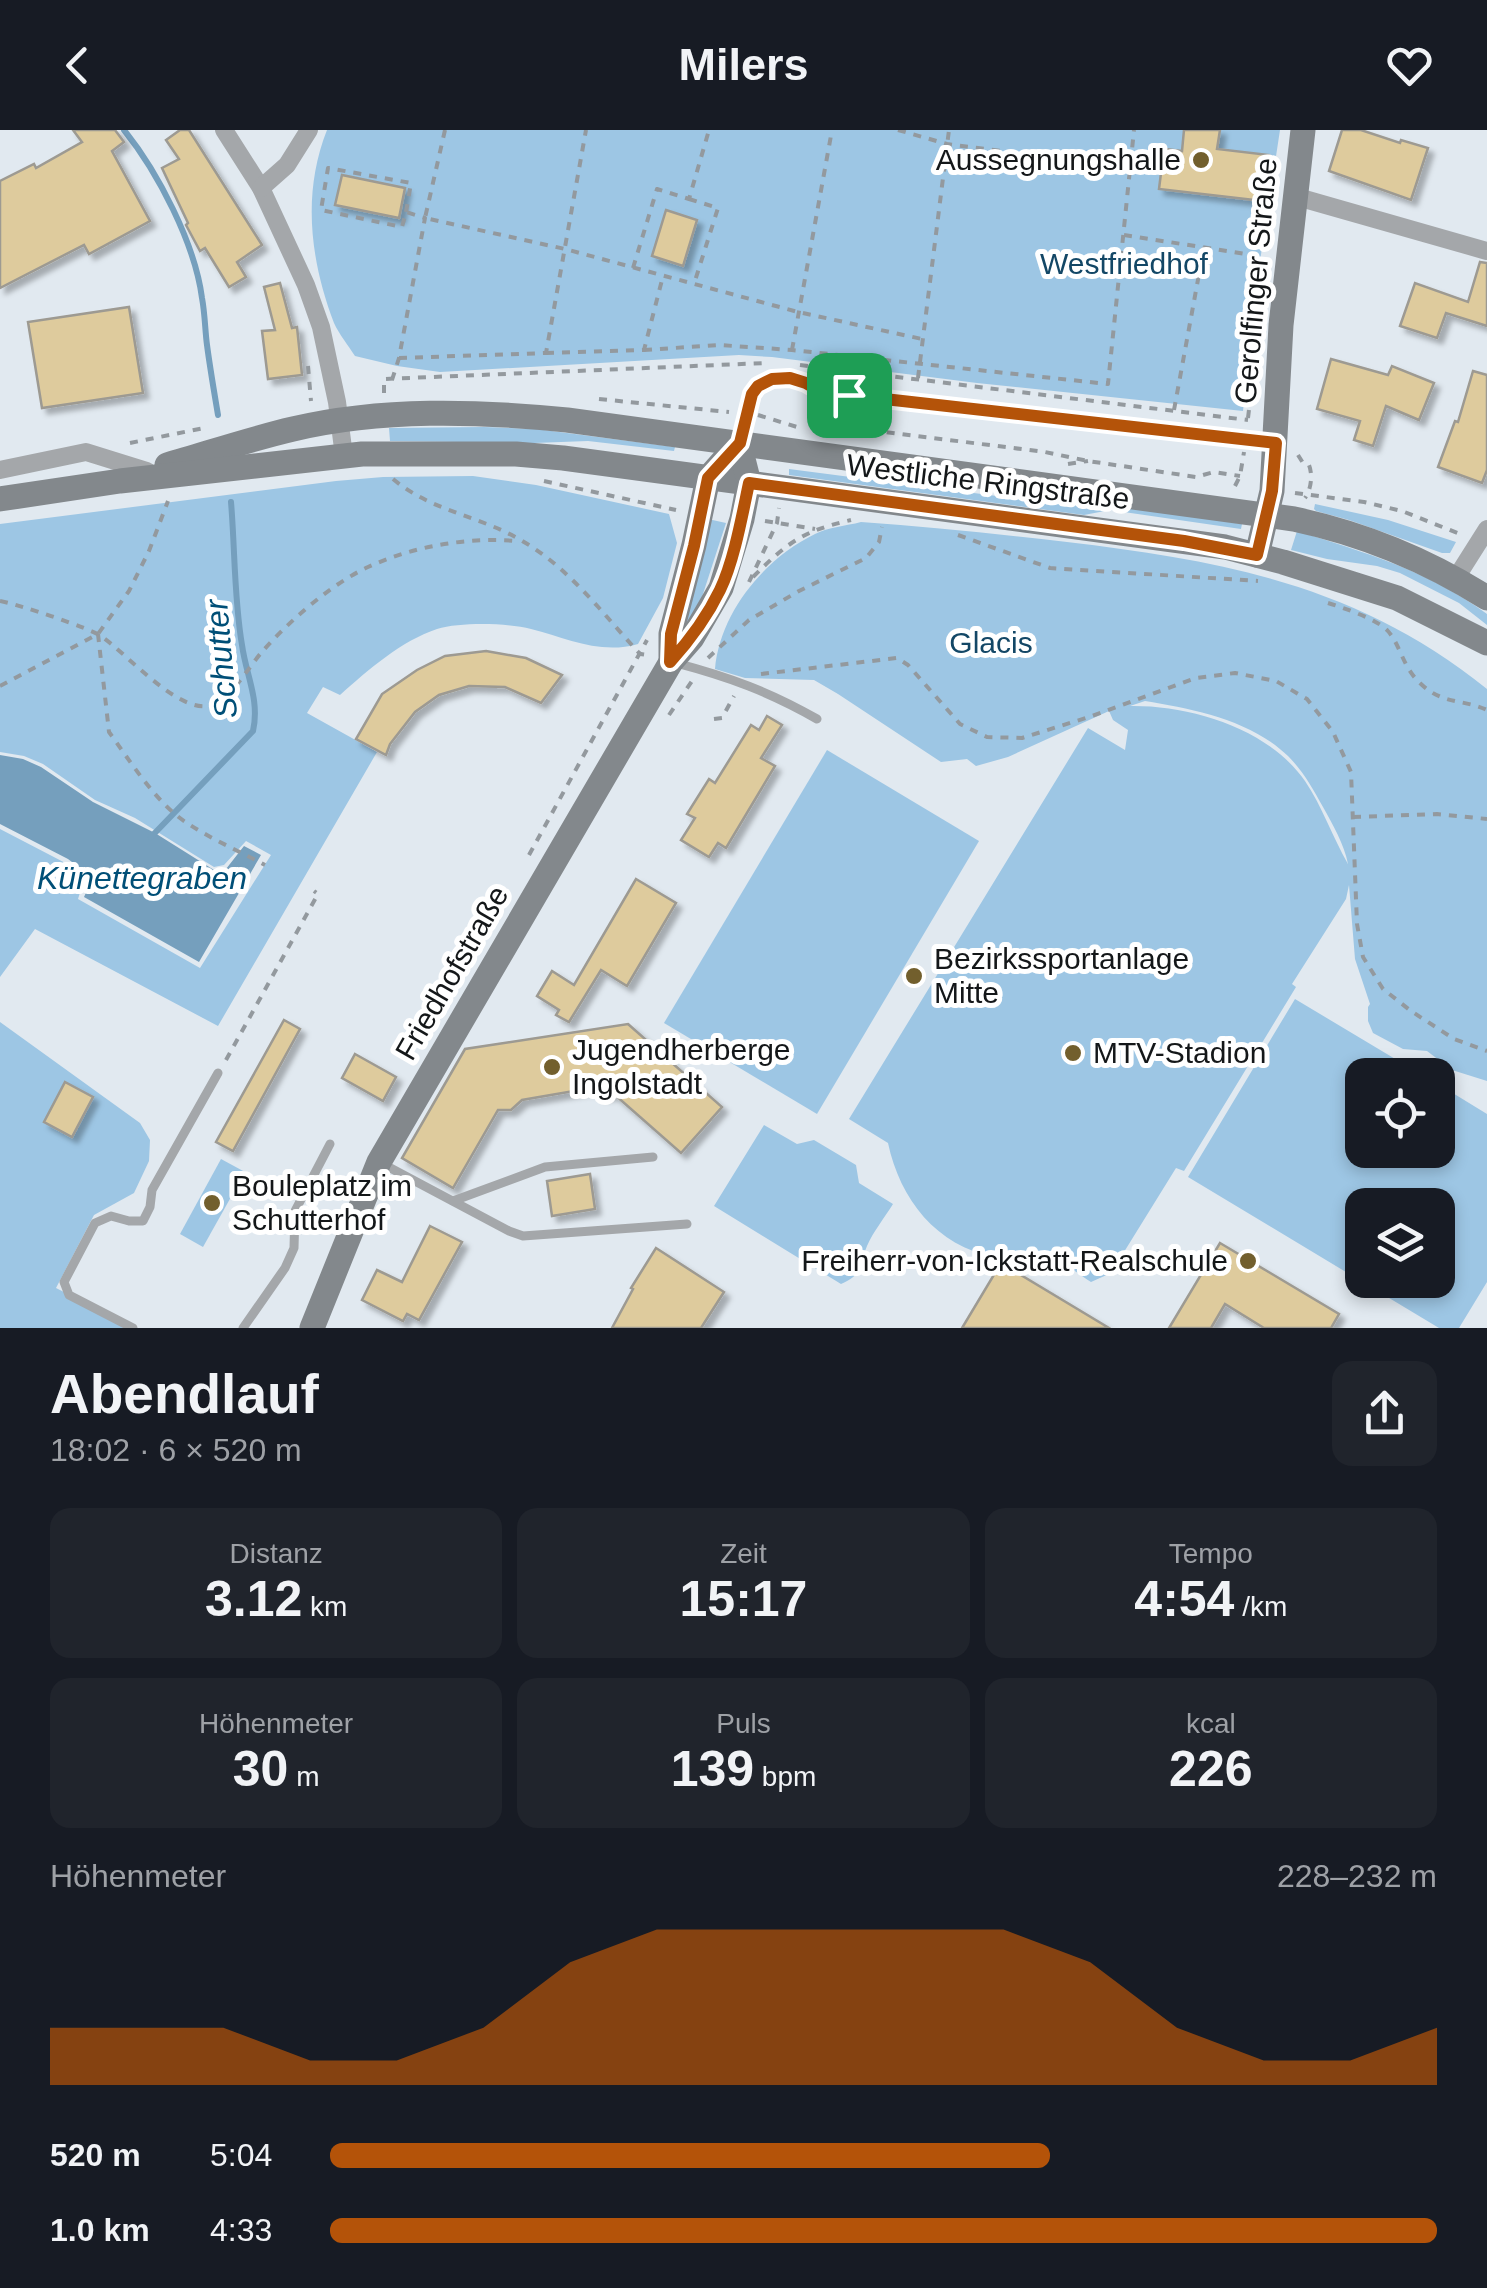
<!DOCTYPE html>
<html lang="de">
<head>
<meta charset="utf-8">
<style>
  :root { --surface:#171b24; --page:#20242c; --text:#f1f3f6; --muted:#9ea1a6; --accent:#b45309 }
  body { margin:0; font-family:Helvetica,sans-serif; background:var(--page); color:var(--text); height:100vh; display:flex; flex-direction:column; font-size:38px; white-space:nowrap }
  * { box-sizing:border-box; margin:0 }
  p { font-size:32px; color:var(--muted) }
  .icon { flex:none; width:55px; height:55px; fill:none; stroke:currentColor; stroke-width:2; stroke-linecap:round; stroke-linejoin:round }
  .map { position:relative; height:1198px; overflow:hidden }
  .sheet { display:flex; flex-direction:column; background:var(--surface); flex:1 }
  .sheet>* { flex:none }
  .buttons { position:absolute; left:1345px; top:928px; display:grid; gap:20px }
  .buttons a { display:grid; place-items:center; width:110px; height:110px; border-radius:20px; background:var(--surface); box-shadow:0 5px 15px #0003; font-size:50px }
  .pin { position:absolute; display:grid; place-items:center; width:85px; height:85px; color:#fff; margin:-42px; border-radius:20px; box-shadow:0 5px 15px #0006 }
  .round { display:grid; place-items:center; flex:none; width:105px; height:105px; border-radius:20px; background:var(--page) }
  .headline { display:flex; align-items:center; justify-content:space-between; height:170px; padding:0 50px }
  h1 { font-size:55px; font-weight:800; line-height:75px }
  .metrics { display:grid; grid-template-columns:repeat(3,1fr); gap:15px; height:170px; padding:10px 50px }
  .metrics div { display:grid; align-content:center; border-radius:20px; background:var(--page); text-align:center }
  .metrics b { font-size:50px; font-weight:800 }
  .metrics small { font-size:28px; font-weight:400 }
  .metrics p { font-size:28px }
  .chart { height:280px; padding:20px 50px }
  .chart p { display:flex; justify-content:space-between }
  .chart svg { width:100%; height:180px; margin-top:10px; fill:var(--accent); opacity:.7 }
  ul { padding:0 50px; list-style:none; font-size:32px }
  li { display:grid; grid-template-columns:160px 120px 1fr; align-items:center; height:75px }
  li i { height:25px; border-radius:12px; background:var(--accent) }
  header { display:flex; justify-content:space-between; align-items:center; height:130px; padding:0 50px; background:var(--surface); font-size:45px; font-weight:800 }
  .map>svg:first-child { display:block }
</style>
</head>
<body>
<header><svg class="icon" aria-label="back" viewBox="0 0 24 24"><path d="M15 5l-7 7 7 7"/></svg>Milers<svg class="icon" aria-label="heart" viewBox="0 0 24 24"><path d="M12 20l-8-8c-3-5 5-10 8-4 3-6 11-1 8 4z"/></svg></header>
<div class="map">
<svg width="1487" height="1198" viewBox="0 0 1487 1198">
  <defs>
    <filter id="shadow"><feDropShadow dx="5.5" dy="5.5" stdDeviation="2.5" flood-color="#0004"/></filter>
  </defs>
  <rect width="100%" height="100%" fill="#e1e9f0"/>
  <g fill="#9dc6e4" fill-rule="evenodd">
    <path d="M 327,0 L 1280,0 L 1258,144 L 1243,281 L 977,253 L 772,227 L 739,225 L 440,242 L 397,236 L 355,226 C 348,215 339,204 334,193 C 310,130 302,63 327,0 Z"/>
    <path d="M 484,297 L 536,299 L 675,317 L 674,321 L 588,311 L 534,313 L 390,311 L 389,298 Z"/>
    <path d="M 789,339 L 1059,374 L 1080,369 L 1242,394 L 1241,399 L 1110,380 L 1084,385 L 789,345 Z"/>
    <path d="M 473,346 L 536,355 L 669,384 L 677,413 L 663,468 L 638,514 C 600,525 567,508 531,499 C 507,493 461,492 437,499 C 401,511 368,540 340,565 L 323,557 L 307,583 L 377,622 L 218,896 L 35,799 L 0,847 L 0,699 L 75,738 L 83,753 L 78,769 L 200,838 L 271,725 L 246,711 L 224,735 L 214,737 L 135,688 L 95,670 L 43,634 L 24,626 L 0,622 L 0,394 L 336,351 L 383,347 Z"/>
    <path d="M 1315,374 L 1388,390 L 1456,412 L 1450,423 L 1442,423 L 1349,390 L 1316,381 L 1314,379 Z"/>
    <path d="M 708,389 L 726,393 L 702,467 L 686,503 L 677,493 Z"/>
    <path d="M 861,392 C 930,397 998,404 1067,412 C 1226,431 1359,456 1487,559 L 1487,951 L 1452,940 L 1427,921 L 1403,919 L 1373,903 L 1368,891 L 1368,877 L 1370,874 L 1355,829 L 1349,755 L 1346,769 L 1292,854 L 1296,857 L 1184,1041 L 1176,1038 L 1111,1143 L 1091,1152 C 1080,1145 1063,1131 1050,1129 C 1032,1127 1013,1131 995,1127 C 936,1116 900,1069 888,1013 L 849,989 L 1088,598 L 1125,620 L 1128,600 L 1113,590 L 1109,581 L 1008,627 L 976,636 L 967,629 L 941,632 L 838,564 L 814,550 L 745,548 L 715,539 C 720,482 765,428 815,404 C 828,397 846,396 861,392 ZM 1145,571 C 1193,579 1251,590 1288,626 C 1303,641 1313,659 1323,677 C 1333,695 1344,714 1348,734 C 1333,708 1322,676 1305,651 C 1268,598 1190,575 1130,576 Z"/>
    <path d="M 1297,401 C 1366,423 1427,440 1487,484 L 1487,495 L 1459,473 L 1400,443 L 1377,436 L 1327,429 L 1291,420 Z"/>
    <path d="M 827,620 L 979,711 L 817,984 L 664,893 Z"/>
    <path d="M 1295,869 L 1422,945 L 1362,945 L 1362,1020 L 1438,1020 L 1438,954 L 1487,984 L 1487,1152 L 1459,1198 L 1439,1198 L 1188,1047 ZM 1362,1075 L 1438,1075 L 1438,1150 L 1362,1150 Z"/>
    <path d="M 0,892 L 140,993 L 150,1010 L 149,1031 L 134,1063 L 94,1085 L 56,1158 L 127,1194 L 125,1198 L 0,1198 Z"/>
    <path d="M 764,995 L 797,1014 L 814,1010 L 856,1035 L 859,1053 L 893,1074 C 885,1087 873,1102 867,1116 C 859,1136 865,1143 841,1154 L 714,1076 Z"/>
    <path d="M 221,1029 L 245,1042 L 203,1117 L 180,1104 Z"/>
  </g>
  <path fill="#759fbd" d="M 0,625 L 23,629 L 41,637 L 93,672 L 155,703 L 214,740 L 226,739 L 244,716 L 261,725 L 199,832 L 84,767 L 89,756 L 88,744 L 68,729 L 0,694 Z"/>
  <g fill="none" stroke-linecap="round" stroke-linejoin="round">
    <g stroke="#759fbd" stroke-width="6">
      <path d="M 124,0 C 158,42 195,114 202,168 C 205,184 205,200 207,215 C 210,238 214,261 218,285"/>
      <path d="M 151,707 L 253,601 C 260,570 246,545 242,515 C 234,469 235,419 231,372"/>
    </g>
  </g>
  <g fill="#decb9d" stroke="#9d9a92" stroke-width="2.5" filter="url(#shadow)">
    <path d="M 73,0 L 115,0 L 124,12 L 112,21 L 150,91 L 89,124 L 84,115 L 0,158 L 0,51 L 34,34 L 36,38 L 82,12 Z"/>
    <path d="M 180,0 L 189,0 L 262,115 L 237,132 L 246,147 L 229,157 L 205,118 L 200,121 L 186,95 L 188,93 L 162,38 L 179,29 L 166,10 Z"/>
    <path d="M 1184,0 L 1220,0 L 1217,19 L 1269,25 L 1263,71 L 1159,59 L 1164,19 L 1182,21 Z"/>
    <path d="M 1342,0 L 1361,0 L 1400,13 L 1401,10 L 1428,18 L 1411,70 L 1329,41 Z"/>
    <path d="M 342,45 L 405,58 L 399,88 L 335,75 Z"/>
    <path d="M 666,80 L 697,90 L 683,136 L 652,126 Z"/>
    <path d="M 1480,132 L 1487,133 L 1487,196 L 1446,183 L 1437,208 L 1400,196 L 1415,153 L 1468,172 Z"/>
    <path d="M 280,153 L 292,198 L 297,197 L 302,245 L 268,249 L 262,201 L 275,200 L 264,157 Z"/>
    <path d="M 129,177 L 143,263 L 42,278 L 28,192 Z"/>
    <path d="M 1331,229 L 1388,245 L 1392,236 L 1434,253 L 1419,290 L 1386,276 L 1373,316 L 1354,310 L 1360,291 L 1317,279 Z"/>
    <path d="M 1473,241 L 1487,245 L 1487,340 L 1482,353 L 1438,337 L 1455,291 L 1458,292 Z"/>
    <path d="M 486,521 L 526,528 L 562,545 L 541,573 L 505,557 L 469,556 L 439,565 L 415,582 L 390,614 L 386,625 L 356,609 L 382,564 L 417,540 L 445,526 Z"/>
    <path d="M 767,586 L 782,595 L 761,628 L 775,636 L 726,718 L 718,713 L 709,727 L 681,710 L 695,688 L 687,684 L 709,649 L 715,653 L 751,595 L 759,600 Z"/>
    <path d="M 636,749 L 676,773 L 627,856 L 601,840 L 569,892 L 556,885 L 559,880 L 537,866 L 552,841 L 574,855 Z"/>
    <path d="M 284,890 L 300,899 L 233,1021 L 216,1012 Z"/>
    <path d="M 628,894 L 722,977 L 681,1023 L 614,964 L 601,965 L 591,958 L 522,970 L 511,980 L 498,980 L 453,1058 L 402,1028 L 465,919 Z"/>
    <path d="M 355,924 L 396,947 L 383,971 L 342,948 Z"/>
    <path d="M 65,952 L 93,967 L 72,1007 L 44,992 Z"/>
    <path d="M 590,1044 L 595,1079 L 552,1086 L 547,1051 Z"/>
    <path d="M 430,1096 L 462,1112 L 419,1190 L 407,1184 L 403,1191 L 362,1170 L 377,1140 L 402,1152 Z"/>
    <path d="M 1220,1113 L 1339,1184 L 1331,1198 L 1264,1198 L 1225,1174 L 1211,1198 L 1169,1198 Z"/>
    <path d="M 656,1118 L 724,1162 L 701,1198 L 612,1198 L 633,1159 L 631,1158 Z"/>
    <path d="M 1001,1133 L 1109,1198 L 962,1198 Z"/>
  </g>
  <g fill="none" stroke-linecap="round" stroke-linejoin="round">
    <g stroke="#93999e" stroke-width="4" stroke-dasharray="8 8" stroke-linecap="butt">
      <path d="M 445,0 L 425,88 L 565,119 L 798,182 L 922,209"/>
      <path d="M 898,0 L 947,14 L 1111,35 L 1161,39"/>
      <path d="M 689,69 L 718,78 L 694,154"/>
      <path d="M 1124,105 L 1246,124"/>
      <path d="M 633,138 L 657,59 L 689,69 L 709,0"/>
      <path d="M 644,220 L 719,215 L 792,220 L 1108,254 L 1134,0"/>
      <path d="M 792,220 L 832,0"/>
      <path d="M 546,223 L 644,220 L 663,146"/>
      <path d="M 399,228 L 546,223 L 586,0"/>
      <path d="M 800,235 L 1248,290"/>
      <path d="M 308,236 L 311,271"/>
      <path d="M 918,248 L 949,0"/>
      <path d="M 392,250 L 399,228 L 425,88 L 406,82 L 402,97 L 321,80 L 328,38 L 411,53 L 406,82"/>
      <path d="M 384,263 L 384,249 L 766,233"/>
      <path d="M 599,269 L 729,282"/>
      <path d="M 1174,280 L 1204,117"/>
      <path d="M 758,285 L 797,297"/>
      <path d="M 1248,288 L 1254,238"/>
      <path d="M 845,303 L 845,297 L 1045,322 L 1088,331 L 1196,347 L 1214,342 L 1240,346"/>
      <path d="M 130,313 L 204,298"/>
      <path d="M 1298,325 L 1303,333 L 1309,335 C 1313,345 1311,360 1305,368"/>
      <path d="M 1068,334 L 1088,331"/>
      <path d="M 393,349 C 434,383 480,385 524,412 C 570,439 604,485 640,524 L 647,525"/>
      <path d="M 544,351 L 676,380"/>
      <path d="M 1235,356 L 1240,346 L 1244,322"/>
      <path d="M 1295,363 L 1364,372 L 1402,381 L 1460,404"/>
      <path d="M 765,391 L 815,399"/>
      <path d="M 958,405 L 1050,438 L 1258,451"/>
      <path d="M 753,447 C 788,412 803,401 851,390"/>
      <path d="M 749,452 L 777,393 L 779,378"/>
      <path d="M 0,471 C 17,474 87,497 101,506 C 127,524 176,581 208,576 C 228,573 248,538 261,523 C 288,492 331,454 368,437 C 414,416 467,407 517,411"/>
      <path d="M 1328,473 C 1344,478 1376,489 1387,500 C 1401,515 1402,537 1421,554 C 1443,575 1464,569 1487,580"/>
      <path d="M 98,504 L 109,602 C 130,631 157,674 187,693 C 211,709 239,721 265,735"/>
      <path d="M 708,528 L 749,490 L 799,461 L 866,428 L 879,412 L 882,397"/>
      <path d="M 761,544 L 897,528 L 908,535 L 960,594 L 987,607 L 1022,608 L 1089,587 L 1196,548 L 1235,543 L 1276,551 L 1307,569 L 1333,602 L 1351,642 L 1357,794 L 1363,827 L 1383,859 L 1411,881 L 1454,909 L 1487,921"/>
      <path d="M 0,556 L 98,504 L 129,461 L 149,421 L 168,371"/>
      <path d="M 669,585 L 692,551"/>
      <path d="M 714,589 L 722,588 L 734,566"/>
      <path d="M 1353,687 L 1437,684 L 1487,689"/>
      <path d="M 529,725 L 647,510"/>
      <path d="M 226,930 L 318,764 L 314,761"/>
    </g>
    <g stroke="#a4a7aa" stroke-width="9">
      <path d="M 740,310 C 743,295 745,277 752,263 C 766,237 797,252 817,259 C 827,263 839,263 849,265 L 1272,312"/>
      <path d="M 676,533 C 729,547 770,562 817,589"/>
      <path d="M 381,1033 L 509,1101 L 523,1106 L 687,1094"/>
      <path d="M 453,1071 L 545,1037 L 653,1027"/>
      <path d="M 133,1198 L 69,1165 L 64,1152 L 95,1093 L 111,1086 L 129,1091 L 143,1091 L 150,1077 L 152,1060 L 218,943"/>
      <path d="M 243,1198 L 285,1138 L 294,1118 L 295,1081 L 330,1014"/>
    </g>
    <g stroke="#a4a7aa" stroke-width="18">
      <path d="M 224,0 L 261,58 L 306,155 L 321,197 L 337,272 L 344,326"/>
      <path d="M 261,58 L 287,35 L 309,0"/>
      <path d="M 1294,66 L 1487,121"/>
      <path d="M 0,340 L 86,322 L 147,341"/>
      <path d="M 1456,448 L 1487,399"/>
    </g>
    <g stroke="#83888c" stroke-width="25">
      <path d="M 167,335 C 209,323 250,309 293,299 C 382,278 477,281 567,290 L 1294,389 C 1364,404 1427,430 1487,468"/>
      <path d="M 0,369 L 120,351 L 362,324 L 516,324 L 563,328 L 1225,417 L 1283,432 L 1397,468 L 1487,513"/>
      <path d="M 1257,425 L 1272,361 L 1281,195 L 1303,0"/>
      <path d="M 671,532 L 671,504 L 694,415 L 708,348 L 739,313"/>
      <path d="M 312,1198 L 379,1032 L 671,532 L 692,508 L 721,458 L 742,389 L 749,353 L 739,313"/>
    </g>
  </g>
  <g fill="none" stroke-linecap="round" stroke-linejoin="round">
    <g stroke="#fff" stroke-width="20">
      <path id="route" d="M 790,248 L 806,253 L 818,260 L 849,265 L 1276,313 L 1272,361 L 1257,425 L 1184,411 L 749,353 C 742,386 734,431 720,460 C 707,487 690,510 670,532 L 671,504 L 694,416 L 708,348 L 740,313 L 752,264 L 758,256 L 772,249 Z"/>
    </g>
    <use href="#route" stroke="#b45309" stroke-width="12"/>
  </g>
  <g fill="#725f2d" stroke="#fff" stroke-width="4">
    <circle cx="1201" cy="30" r="10"/>
    <circle cx="914" cy="846" r="10"/>
    <circle cx="1073" cy="923" r="10"/>
    <circle cx="552" cy="937" r="10"/>
    <circle cx="212" cy="1073" r="10"/>
    <circle cx="1248" cy="1131" r="10"/>
  </g>
  <g text-anchor="middle" stroke-width="10" stroke-linejoin="round" paint-order="stroke">
    <g font-size="30" fill="#141719" stroke="#fff" text-anchor="start">
      <text x="1181" y="40" text-anchor="end">Aussegnungshalle</text>
      <text x="934" y="839">Bezirkssportanlage<tspan x="934" dy="34">Mitte</tspan></text>
      <text x="572" y="930">Jugendherberge<tspan x="572" dy="34">Ingolstadt</tspan></text>
      <text x="1093" y="933">MTV-Stadion</text>
      <text x="232" y="1066">Bouleplatz im<tspan x="232" dy="34">Schutterhof</tspan></text>
      <text x="1228" y="1141" text-anchor="end">Freiherr-von-Ickstatt-Realschule</text>
    </g>
    <g font-size="30" fill="#134766" stroke="#fff">
      <text x="1124" y="144">Westfriedhof</text>
      <text x="991" y="523">Glacis</text>
    </g>
    <g font-size="30" fill="#141719" stroke="#fff">
      <text transform="translate(1256 151) rotate(-85)" y="10">Gerolfinger Straße</text>
      <text transform="translate(988 352) rotate(7)" y="10">Westliche Ringstraße</text>
      <text transform="translate(452 843) rotate(-60)" y="10">Friedhofstraße</text>
    </g>
    <g font-size="32" font-style="italic" fill="#004f77" stroke="#fff">
      <text transform="translate(221 529) rotate(-95)" y="11">Schutter</text>
      <text x="142" y="759">Künettegraben</text>
    </g>
  </g>
</svg>
<div class="buttons">
<a><svg class="icon" aria-label="locate" viewBox="0 0 24 24"><circle cx="12" cy="12" r="6"/><path d="M12 2v4M12 18v4M2 12h4M18 12h4"/></svg></a>
<a><svg class="icon" aria-label="layers" viewBox="0 0 24 24"><path d="M12 4l9 5-9 5-9-5zM3 14l9 5 9-5"/></svg></a>
</div>
<div class="pin" style="left:849px;top:265px;background:#1e9e55"><svg class="icon" aria-label="arrive" viewBox="0 0 24 24"><path d="M6 21V4h12l-3 4 3 4H6"/></svg></div>
</div>
<section class="sheet">
<div class="headline"><div><h1>Abendlauf</h1><p>18:02 · 6 × 520 m</p></div><a class="round"><svg class="icon" aria-label="share" viewBox="0 0 24 24"><path d="M12 15V3M7 8l5-5 5 5M5 13v7h14v-7"/></svg></a></div>
<div class="metrics">
<div><p>Distanz</p><b>3.12<small> km</small></b></div>
<div><p>Zeit</p><b>15:17</b></div>
<div><p>Tempo</p><b>4:54<small> /km</small></b></div>
</div>
<div class="metrics">
<div><p>Höhenmeter</p><b>30<small> m</small></b></div>
<div><p>Puls</p><b>139<small> bpm</small></b></div>
<div><p>kcal</p><b>226</b></div>
</div>
<div class="chart"><p><span>Höhenmeter</span>228–232 m</p>
<svg viewBox="0 0 160 44" preserveAspectRatio="none"><path d="M0 44V30L10 30L20 30L30 38L40 38L50 30L60 14L70 6L80 6L90 6L100 6L110 6L120 14L130 30L140 38L150 38L160 30V44z"/></svg>
</div>
<ul>
<li><b>520 m</b>5:04<i style="width:65%"></i></li>
<li><b>1.0 km</b>4:33<i style="width:100%"></i></li>
</ul>
</section>
</body>
</html>
